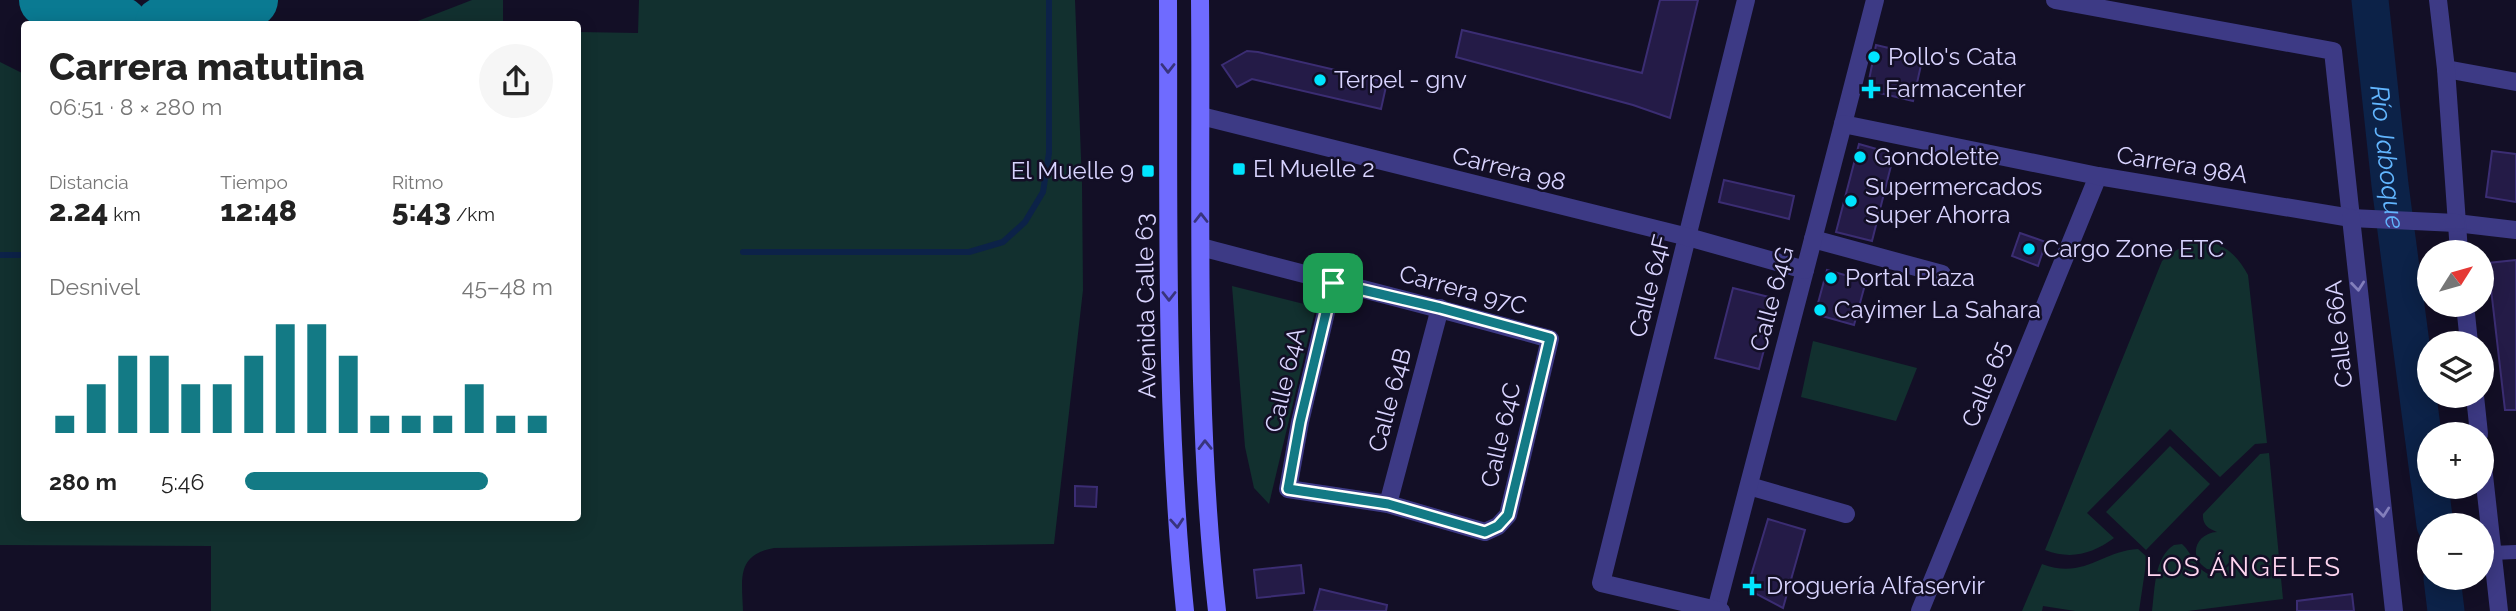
<!DOCTYPE html>
<html lang="es">
<head>
<meta charset="utf-8">
<style>
  :root { --surface:#fff; --page:#f6f6f6; --text:#222; --muted:#767676; --accent:#137a85 }
  body { margin:0; font-family:Raleway,sans-serif; background:var(--page); color:var(--text); height:100vh; display:flex; flex-direction:column; font-size:26px; white-space:nowrap }
  * { box-sizing:border-box; margin:0 }
  p { font-size:23px; color:var(--muted) }
  .icon { flex:none; width:38px; height:38px; fill:none; stroke:currentColor; stroke-width:2; stroke-linecap:round; stroke-linejoin:round }
  .map { position:relative; flex:1; overflow:hidden }
  .side { position:absolute; left:21px; top:21px; width:560px; height:500px; display:flex; flex-direction:column; background:var(--surface); border-radius:7px; box-shadow:0 4px 18px #0003 }
  .side>* { flex:none }
  .needle { width:46px; rotate:53deg }
  .buttons { position:absolute; left:2417px; top:240px; display:grid; gap:14px }
  .buttons a { display:grid; place-items:center; width:77px; height:77px; border-radius:50%; background:var(--surface); box-shadow:0 4px 18px #0003; font-size:35px }
  .pin { position:absolute; display:grid; place-items:center; width:60px; height:60px; color:#fff; margin:-30px; border-radius:14px; box-shadow:0 4px 10px #0006 }
  .round { display:grid; place-items:center; flex:none; width:74px; height:74px; border-radius:37px; background:var(--page) }
  .summary { display:flex; align-items:center; justify-content:space-between; height:119px; padding:0 28px }
  h1 { font-size:38px; font-weight:800; line-height:52px }
  .stats { display:grid; grid-template-columns:repeat(3,1fr); gap:10px; height:119px; padding:7px 28px }
  .stats div { display:grid; align-content:center }
  .stats b { font-size:30px; font-weight:800 }
  .stats small { font-size:19px; font-weight:400 }
  .stats p { font-size:19px }
  .chart { height:196px; padding:14px 28px }
  .chart p { display:flex; justify-content:space-between }
  .chart svg { width:100%; height:126px; margin-top:7px; stroke:var(--accent); stroke-width:6 }
  ul { padding:0 28px; list-style:none; font-size:23px }
  li { display:grid; grid-template-columns:112px 84px 1fr; align-items:center; height:52px }
  li i { height:18px; border-radius:9px; background:var(--accent) }
  .map>svg:first-child { display:block }
</style>
</head>
<body>
<div class="map">
<svg width="2516" height="611" viewBox="0 0 2516 611">
  <rect width="100%" height="100%" fill="#130f26"/>
  <g fill="#12302f">
    <path d="M 472,0 L 503,0 L 503,24 L 410,24 Z"/>
    <path d="M 639,0 L 1075,0 L 1082,184 L 1083,290 L 1054,544 L 774,548 C 736,555 742,579 743,611 L 211,611 L 211,546 L 0,545 L 0,62 L 24,74 L 24,518 L 578,518 L 578,32 L 638,33 Z"/>
    <path d="M 2199,241 C 2223,241 2237,255 2248,275 L 2267,443 L 2255,444 L 2220,477 L 2170,429 L 2087,513 L 2114,538 C 2092,554 2071,560 2045,550 L 2162,261 C 2174,251 2184,244 2199,241 Z"/>
    <path d="M 1232,286 L 1316,307 L 1269,504 L 1254,488 L 1245,447 Z"/>
    <path d="M 1813,341 L 1917,368 L 1896,421 L 1801,397 Z"/>
    <path d="M 2170,446 L 2210,484 L 2146,550 L 2106,512 Z"/>
    <path d="M 2269,453 L 2283,599 L 2188,611 L 2152,611 C 2155,590 2154,557 2174,545 L 2182,544 C 2193,554 2194,567 2208,574 C 2221,574 2232,567 2234,554 C 2229,566 2221,572 2207,569 C 2187,557 2196,533 2217,532 C 2209,529 2202,525 2203,514 L 2260,454 Z"/>
    <path d="M 2138,549 L 2147,557 L 2139,611 L 2075,611 L 2043,606 L 2042,611 L 2022,611 L 2042,564 C 2084,580 2101,551 2138,549 Z"/>
  </g>
  <g fill="none" stroke-linecap="round" stroke-linejoin="round">
    <g stroke="#0c2248" stroke-width="6">
      <path d="M 743,252 L 969,252 L 1003,242 L 1025,222 L 1043,192 L 1049,153 L 1049,0"/>
      <path d="M 0,255 L 24,255"/>
    </g>
    <g stroke="#0c2248" stroke-width="37">
      <path id="s1" d="M 2370,0 L 2390,185 L 2429,480"/>
      <path d="M 2430,486 L 2435,525"/>
      <path d="M 2442,578 L 2446,611"/>
    </g>
    <g stroke="#0a7a92" stroke-width="54">
      <path d="M 46,0 L 83,16 L 121,24"/>
      <path d="M 162,24 L 196,20 L 251,0"/>
    </g>
  </g>
  <g fill="#241b47" stroke="#3b2d73" stroke-width="2">
    <path d="M 1660,0 L 1698,0 L 1670,118 L 1633,105 L 1456,57 L 1462,30 L 1642,73 Z"/>
    <path d="M 1876,45 L 1923,56 L 1913,101 L 1867,90 Z"/>
    <path d="M 1247,51 L 1258,52 L 1387,82 L 1381,109 L 1252,79 L 1237,87 L 1222,65 Z"/>
    <path d="M 1859,144 L 1894,154 L 1872,241 L 1836,232 Z"/>
    <path d="M 2492,151 L 2516,154 L 2516,202 L 2486,197 Z"/>
    <path d="M 1724,180 L 1794,196 L 1789,219 L 1719,202 Z"/>
    <path d="M 2020,233 L 2046,242 L 2038,266 L 2012,256 Z"/>
    <path d="M 2516,260 L 2516,410 L 2505,410 L 2488,263 Z"/>
    <path d="M 1827,270 L 1866,281 L 1854,325 L 1815,314 Z"/>
    <path d="M 1733,288 L 1777,299 L 1759,369 L 1715,358 Z"/>
    <path d="M 1075,486 L 1097,487 L 1096,507 L 1075,506 Z"/>
    <path d="M 1768,519 L 1805,530 L 1783,608 L 1747,589 Z"/>
    <path d="M 1301,565 L 1304,593 L 1257,598 L 1254,570 Z"/>
    <path d="M 1320,589 L 1387,605 L 1386,611 L 1314,611 Z"/>
    <path d="M 2352,594 L 2354,611 L 2297,611 L 2297,601 Z"/>
  </g>
  <g fill="none" stroke-linecap="round" stroke-linejoin="round">
    <path stroke="#3d3a85" stroke-width="14" d="M 2492,553 L 2516,552"/>
    <g stroke="#3d3a85" stroke-width="18">
      <path d="M 2055,0 L 2333,51 L 2351,218"/>
      <path d="M 2446,69 L 2516,82"/>
      <path d="M 1843,124 L 1875,0"/>
      <path d="M 2456,223 L 2516,230"/>
      <path d="M 1813,239 L 1942,274"/>
      <path d="M 1201,247 C 1317,278 1434,306 1550,339 L 1508,515 L 1498,526 L 1485,532 L 1388,504 L 1288,489 L 1300,422 L 1333,283"/>
      <path d="M 1749,486 L 1846,514"/>
      <path d="M 1388,504 L 1440,308"/>
      <path d="M 1716,610 L 1805,270"/>
      <path d="M 1721,611 L 1601,583 L 1746,0"/>
      <path d="M 1920,611 L 2098,176"/>
    </g>
    <g stroke="#3d3a85" stroke-width="18">
      <path d="M 2438,0 L 2446,69 L 2459,252"/>
      <path d="M 1201,116 L 1688,237 L 1805,270 L 1843,124 L 2098,176 L 2351,218 L 2456,223"/>
      <path d="M 2351,218 L 2394,611"/>
      <path d="M 2465,304 L 2469,343"/>
      <path d="M 2475,396 L 2479,434"/>
      <path d="M 2482,457 L 2499,611"/>
    </g>
    <g stroke="#6f6bff" stroke-width="18">
      <path d="M 1168,0 C 1169,204 1164,408 1185,611"/>
      <path d="M 1200,0 C 1202,203 1194,409 1217,611"/>
    </g>
  </g>
  <defs><path id="oneway-chevron" d="M-2-3.5L2.5 0L-2 3.5" fill="none" stroke-width="1.6" stroke-linecap="round" stroke-linejoin="round" transform="scale(1.75)"/></defs>
  <g stroke="#38347d">
    <use href="#oneway-chevron" transform="translate(1168 68) rotate(90)"/>
    <use href="#oneway-chevron" transform="translate(1201 218) rotate(-90)"/>
    <use href="#oneway-chevron" transform="translate(1169 296) rotate(90)"/>
    <use href="#oneway-chevron" transform="translate(1205 445) rotate(-91)"/>
    <use href="#oneway-chevron" transform="translate(1177 523) rotate(86)"/>
  </g>
  <g stroke="#837fbc">
    <use href="#oneway-chevron" transform="translate(2358 286) rotate(84)"/>
    <use href="#oneway-chevron" transform="translate(2383 512) rotate(84)"/>
  </g>
  <g fill="none" stroke-linecap="round" stroke-linejoin="round">
    <g stroke="#fff" stroke-width="14">
      <path id="route" d="M 1333,283 L 1440,308 L 1550,338 L 1508,515 L 1498,526 L 1485,532 L 1388,504 L 1288,489 L 1300,422 Z"/>
    </g>
    <use href="#route" stroke="#137a85" stroke-width="9"/>
  </g>
  <g fill="#00e5ff" stroke="#130f26" stroke-width="2.5">
    <circle cx="1874" cy="57" r="7"/>
    <circle cx="1320" cy="80" r="7"/>
    <path d="M1867.5 78.5h7v7h7v7h-7v7h-7v-7h-7v-7h7z"/>
    <circle cx="1860" cy="157" r="7"/>
    <rect x="1232" y="162" width="14" height="14" rx="3.5"/>
    <rect x="1141" y="164" width="14" height="14" rx="3.5"/>
    <circle cx="1851" cy="201" r="7"/>
    <circle cx="2029" cy="249" r="7"/>
    <circle cx="1831" cy="278" r="7"/>
    <circle cx="1820" cy="310" r="7"/>
    <path d="M1748.5 575.5h7v7h7v7h-7v7h-7v-7h-7v-7h7z"/>
  </g>
  <g text-anchor="middle" stroke-width="5" stroke-linejoin="round" paint-order="stroke">
    <g font-size="24" fill="#d9d4ff" stroke="#130f26" text-anchor="start">
      <text x="1888" y="65">Pollo's Cata</text>
      <text x="1334" y="88">Terpel - gnv</text>
      <text x="1885" y="97">Farmacenter</text>
      <text x="1874" y="165">Gondolette</text>
      <text x="1253" y="177">El Muelle 2</text>
      <text x="1134" y="179" text-anchor="end">El Muelle 9</text>
      <text x="1865" y="195">Supermercados<tspan x="1865" dy="28">Super Ahorra</tspan></text>
      <text x="2043" y="257">Cargo Zone ETC</text>
      <text x="1845" y="286">Portal Plaza</text>
      <text x="1834" y="318">Cayimer La Sahara</text>
      <text x="1766" y="594">Droguería Alfaservir</text>
    </g>
    <g font-size="24" fill="#d9d4ff" stroke="#130f26">
      <text transform="translate(2182 165) rotate(9)" y="8">Carrera 98A</text>
      <text transform="translate(1509 169) rotate(14)" y="8">Carrera 98</text>
      <text transform="translate(1650 286) rotate(-76)" y="8">Calle 64F</text>
      <text transform="translate(1463 290) rotate(15)" y="8">Carrera 97C</text>
      <text transform="translate(1772 299) rotate(-75)" y="8">Calle 64G</text>
      <text transform="translate(1146 306) rotate(-91)" y="8">Avenida Calle 63</text>
      <text transform="translate(2339 334) rotate(-96)" y="8">Calle 66A</text>
      <text transform="translate(1285 380) rotate(-77)" y="8">Calle 64A</text>
      <text transform="translate(1986 384) rotate(-68)" y="8">Calle 65</text>
      <text transform="translate(1390 400) rotate(-75)" y="8">Calle 64B</text>
      <text transform="translate(1501 435) rotate(-77)" y="8">Calle 64C</text>
    </g>
    <g font-size="26" font-style="italic" fill="#62b6ff" stroke="#130f26">
      <text dy="9" stroke="none"><textPath href="#s1" startOffset="158">Río Jaboque</textPath></text>
    </g>
    <g font-size="26" letter-spacing="2" fill="#ffd6f0" stroke="#130f26">
      <text x="2244" y="576">LOS ÁNGELES</text>
    </g>
  </g>
</svg>
<div class="buttons">
<a><svg class="needle" viewBox="-14 -14 28 28"><path d="M0-13l5 13h-10z" fill="#e53935"/><path d="M0 13l5-13h-10z" fill="#767676"/></svg></a>
<a><svg class="icon" aria-label="layers" viewBox="0 0 24 24"><path d="M12 4l9 5-9 5-9-5zM3 14l9 5 9-5"/></svg></a>
<a>+</a>
<a>−</a>
</div>
<div class="pin" style="left:1333px;top:283px;background:#1e9e55"><svg class="icon" aria-label="arrive" viewBox="0 0 24 24"><path d="M6 21V4h12l-3 4 3 4H6"/></svg></div>
<section class="side">
<div class="summary"><div><h1>Carrera matutina</h1><p>06:51 · 8 × 280 m</p></div><a class="round"><svg class="icon" aria-label="share" viewBox="0 0 24 24"><path d="M12 15V3M7 8l5-5 5 5M5 13v7h14v-7"/></svg></a></div>
<div class="stats">
<div><p>Distancia</p><b>2.24<small> km</small></b></div>
<div><p>Tiempo</p><b>12:48</b></div>
<div><p>Ritmo</p><b>5:43<small> /km</small></b></div>
</div>
<div class="chart"><p><span>Desnivel</span>45–48 m</p>
<svg viewBox="0 0 160 44" preserveAspectRatio="none"><path d="M5 44V38M15 44V27M25 44V17M35 44V17M45 44V27M55 44V27M65 44V17M75 44V6M85 44V6M95 44V17M105 44V38M115 44V38M125 44V38M135 44V27M145 44V38M155 44V38"/></svg>
</div>
<ul>
<li><b>280 m</b>5:46<i style="width:79%"></i></li>
</ul>
</section>
</div>
</body>
</html>
